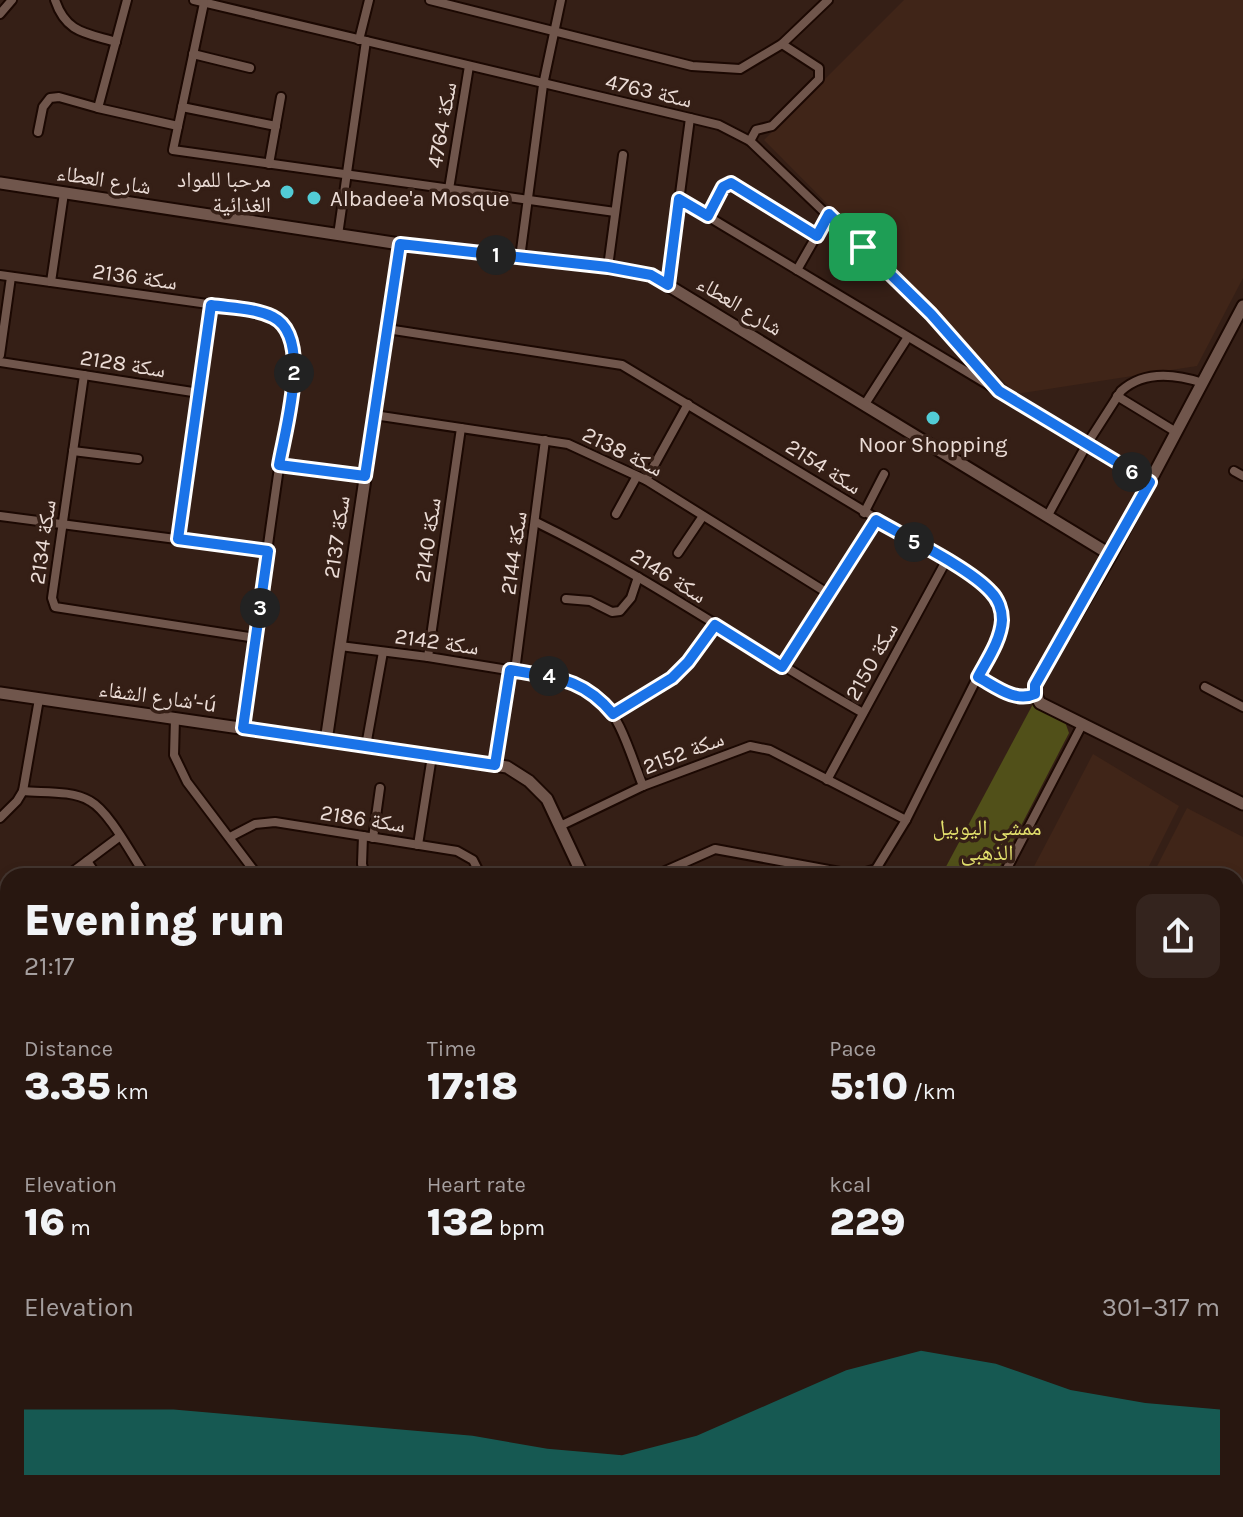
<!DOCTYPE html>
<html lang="en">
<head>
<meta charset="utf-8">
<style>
  :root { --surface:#281710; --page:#34241e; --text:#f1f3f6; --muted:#a59f9f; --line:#443630; --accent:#0f766e }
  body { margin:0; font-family:Karla,"Noto Naskh Arabic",sans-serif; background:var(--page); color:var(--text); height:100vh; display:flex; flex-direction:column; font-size:30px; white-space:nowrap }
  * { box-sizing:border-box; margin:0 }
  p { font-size:26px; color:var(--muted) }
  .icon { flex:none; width:44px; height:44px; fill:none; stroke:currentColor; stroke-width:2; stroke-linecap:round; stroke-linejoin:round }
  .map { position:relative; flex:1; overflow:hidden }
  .sheet { position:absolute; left:0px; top:868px; width:1244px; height:650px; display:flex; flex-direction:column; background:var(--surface); border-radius:24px 24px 0 0; box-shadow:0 4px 12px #0003,0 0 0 2px var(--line) }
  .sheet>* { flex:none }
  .pin { position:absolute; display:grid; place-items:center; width:68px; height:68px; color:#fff; margin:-34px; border-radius:16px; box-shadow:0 4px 12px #0006 }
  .km { position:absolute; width:40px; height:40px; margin:-20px; border-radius:50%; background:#222; color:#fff; font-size:22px; line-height:40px; text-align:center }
  .round { display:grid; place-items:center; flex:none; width:84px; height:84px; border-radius:16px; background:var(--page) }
  .overview { display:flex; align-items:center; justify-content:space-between; height:136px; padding:0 24px }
  h1 { font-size:44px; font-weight:800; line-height:60px }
  .figures { display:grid; grid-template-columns:repeat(3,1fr); gap:12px; height:136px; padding:8px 24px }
  .figures div { display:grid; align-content:center }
  .figures b { font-size:40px; font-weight:800 }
  .figures small { font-size:22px; font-weight:400 }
  .figures p { font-size:22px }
  .chart { height:224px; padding:16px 24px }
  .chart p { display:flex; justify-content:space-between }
  .chart svg { width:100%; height:144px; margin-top:8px; fill:var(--accent); opacity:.7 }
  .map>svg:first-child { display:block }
</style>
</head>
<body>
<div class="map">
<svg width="1243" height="1517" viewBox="0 0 1243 1517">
  <rect width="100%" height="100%" fill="#351f16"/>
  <g fill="#402518">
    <path d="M 904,0 L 1243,0 L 1243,278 L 1197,366 L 1016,394 L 764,140 Z"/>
    <path d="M 1093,754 L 1179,806 L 1144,876 L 1029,876 Z"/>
    <path d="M 1187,808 L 1243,837 L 1243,955 L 1236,951 L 1236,876 L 1152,876 Z"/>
    <path d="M 0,1136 L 8,1137 L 8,1372 L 0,1377 Z"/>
    <path d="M 655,1510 L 768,1510 L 769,1517 L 650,1517 Z"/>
  </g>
  <path fill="#515019" d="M 1033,704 L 1064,719 L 1069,733 L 995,876 L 941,876 Z"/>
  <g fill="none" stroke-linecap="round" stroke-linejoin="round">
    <g stroke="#1b0802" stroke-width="12">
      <g id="street">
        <path d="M 55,0 C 66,33 86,33 116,42"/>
        <path d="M 127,0 L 98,108 L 178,126"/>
        <path d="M 194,0 L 690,118 L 719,125 L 750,141 L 931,314 L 999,391"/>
        <path d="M 430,0 L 692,66 L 740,69 L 782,44 L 828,0"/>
        <path d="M 204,3 L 173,150 L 615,212"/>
        <path d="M 0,14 L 12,0"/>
        <path d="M 359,40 L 369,0"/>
        <path d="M 193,54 L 250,68"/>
        <path d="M 182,107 L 276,126"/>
        <path d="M 38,132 L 43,107 L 50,98 L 59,97 L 98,108"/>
        <path d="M 750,141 L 756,130 L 772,126 L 819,79 L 819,68 L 782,44"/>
        <path d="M 269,164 L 281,97"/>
        <path d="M 449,189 L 469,66"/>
        <path d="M 679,199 L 1150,482"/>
        <path d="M 708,216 L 723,187 L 731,183 L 817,236"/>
        <path d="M 338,235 L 366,41"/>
        <path d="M 520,258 L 543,85 L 561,0"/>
        <path d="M 608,267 L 623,155"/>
        <path d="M 797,270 L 829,214"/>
        <path d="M 0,275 L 258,311 C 275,318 291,327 294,348 C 300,386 284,430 279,468 C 266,555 255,642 243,728"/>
        <path d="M 51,282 L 64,193"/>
        <path d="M 668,285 L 690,118"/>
        <path d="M 387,329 L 622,365 L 975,578 C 995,595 1003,607 999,634 L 906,820 L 876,869 L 856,875 L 715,849 L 654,876"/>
        <path d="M 0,355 L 11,277"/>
        <path d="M 0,362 L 199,393 L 211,305"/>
        <path d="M 84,375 L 52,598 L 55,607 L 256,638"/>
        <path d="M 1117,396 L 1176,432"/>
        <path d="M 865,404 L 908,337"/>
        <path d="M 374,415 L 568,444 L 646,480 L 829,594"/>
        <path d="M 73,451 L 138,459"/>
        <path d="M 279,465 L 365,476"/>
        <path d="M 1234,471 L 1243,476"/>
        <path d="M 646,480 L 688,404"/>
        <path d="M 864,513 L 884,474"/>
        <path d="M 616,514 L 637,476"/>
        <path d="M 1048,515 L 1087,444 L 1121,391 C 1144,370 1176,374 1203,383"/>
        <path d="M 0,516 L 268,551"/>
        <path d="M 536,522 C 649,577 753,651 863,713"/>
        <path d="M 178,539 L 199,393"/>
        <path d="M 678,553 L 703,516"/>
        <path d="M 566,599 L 590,601 L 612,612 L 620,611 L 631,598 L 638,577"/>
        <path d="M 340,646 L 428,657 L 563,679 C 574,683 588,688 597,695 C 620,714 632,759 643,786"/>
        <path d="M 428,657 L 461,428"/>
        <path d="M 782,667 L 876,520"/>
        <path d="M 515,671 L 545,440"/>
        <path d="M 978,677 C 995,686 1015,703 1035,694"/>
        <path d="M 1205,687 L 1243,707"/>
        <path d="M 613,714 L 672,678 L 688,662 L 715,625"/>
        <path d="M 175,718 L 174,755 L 187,782 L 258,876"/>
        <path d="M 366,746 L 383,652"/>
        <path d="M 495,765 L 510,670"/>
        <path d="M 827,780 L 946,561"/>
        <path d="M 23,791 C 43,793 72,790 90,801 C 110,812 132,856 146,876"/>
        <path d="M 0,818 L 17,801 L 23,791 L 39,699"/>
        <path d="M 560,826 L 643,786 L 750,746 L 770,750 L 906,820"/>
        <path d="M 363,836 L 362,864 L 365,876"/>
        <path d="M 230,837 L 255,824 L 275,822 L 457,851 L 473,860 L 481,876"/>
        <path d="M 373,838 L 380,788"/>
        <path d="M 418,845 L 432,756"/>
        <path d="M 87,861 L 97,876"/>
        <path d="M 67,876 L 119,837"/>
        <path d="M 1003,876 L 1083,723"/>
        <path d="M 0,912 L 8,913"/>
        <path d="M 1243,965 L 1240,974 L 1243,987"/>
        <path d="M 0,1004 L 8,1005"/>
        <path d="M 1236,1039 L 1243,1037"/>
        <path d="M 0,1090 L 8,1090"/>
        <path d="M 1236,1231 L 1243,1233"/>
        <path d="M 0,1257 L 8,1257"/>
        <path d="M 8,1310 L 4,1325 L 8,1331"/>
        <path d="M 1236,1321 L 1243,1322"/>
        <path d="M 0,1373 L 8,1368"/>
        <path d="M 0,1474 L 8,1470"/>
        <path d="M 1236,1507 L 1243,1509"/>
        <path d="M 78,1510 L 83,1517"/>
        <path d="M 331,1517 L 331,1510"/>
        <path d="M 413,1517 L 413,1510"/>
        <path d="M 540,1517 L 544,1510"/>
      </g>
    </g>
    <g stroke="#1b0802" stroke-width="15">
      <g id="secondary">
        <path d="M 0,183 L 400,244 L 608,267 L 651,275 L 1111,555 L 1035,685 L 1035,694 L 1040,703 L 1243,804"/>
        <path d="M 1111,555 L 1243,306"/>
        <path d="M 0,693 L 507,767 L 529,781 L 547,799 L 583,876"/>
        <path d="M 326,741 L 400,244"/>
        <path d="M 1236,1129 L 1243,1126"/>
        <path d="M 0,1186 L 8,1186"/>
        <path d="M 1236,1414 L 1243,1416"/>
        <path d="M 889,1517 L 909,1510"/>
        <path d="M 1060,1517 L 1067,1510"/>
      </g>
    </g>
    <g stroke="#1b0802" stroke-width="16">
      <g id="primary">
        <path d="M 1236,1080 L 1243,1078"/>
        <path d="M 1236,1092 L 1243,1090"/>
        <path d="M 1236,1113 L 1243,1118"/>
        <path d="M 784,1517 L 790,1510"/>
        <path d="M 801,1517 L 807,1510"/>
        <path d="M 814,1517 L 822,1510"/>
      </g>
    </g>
    <use href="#street" stroke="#70564c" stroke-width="8"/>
    <use href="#secondary" stroke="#70564c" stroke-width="11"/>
    <use href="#primary" stroke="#b16b6f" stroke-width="12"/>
  </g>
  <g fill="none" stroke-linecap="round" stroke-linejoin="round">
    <g stroke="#fff" stroke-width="16">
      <path id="route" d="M 731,183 L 817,236 L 829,214 L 931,314 L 999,391 L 1150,482 L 1035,685 L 1035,694 C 1015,703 995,686 978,677 C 987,660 1001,640 1002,620 C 1002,610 998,599 991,592 C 970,568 905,537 876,520 L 782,667 L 715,625 L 688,662 L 672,678 L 613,714 C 582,677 555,678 510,670 L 495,765 L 243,728 L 268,551 L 178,539 L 211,305 C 231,308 255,308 273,317 C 313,337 285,429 279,465 L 365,476 L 400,244 L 608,267 L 651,275 L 668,285 L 679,199 L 708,216 L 723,187 Z"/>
    </g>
    <use href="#route" stroke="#1a73e8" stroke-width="10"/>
  </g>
  <g fill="#52ccd6" stroke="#351f16" stroke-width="3">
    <circle cx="287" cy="192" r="8"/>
    <circle cx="314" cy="198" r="8"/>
    <circle cx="933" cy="418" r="8"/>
  </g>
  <g text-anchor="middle" stroke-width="7" stroke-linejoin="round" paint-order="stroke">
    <g font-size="22" fill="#ebdcd6" stroke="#351f16">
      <text transform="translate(649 90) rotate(13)" y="8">سكة 4763</text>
      <text transform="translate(441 125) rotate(-80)" y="8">سكة 4764</text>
      <text transform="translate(104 179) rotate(9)" y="8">شارع العطاء</text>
      <text transform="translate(135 276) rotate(8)" y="8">سكة 2136</text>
      <text transform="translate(740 305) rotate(31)" y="8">شارع العطاء</text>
      <text transform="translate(123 363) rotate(9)" y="8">سكة 2128</text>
      <text transform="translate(623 451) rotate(26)" y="8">سكة 2138</text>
      <text transform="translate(824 466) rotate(32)" y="8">سكة 2154</text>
      <text transform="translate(336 537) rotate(-82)" y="8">سكة 2137</text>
      <text transform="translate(427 540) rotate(-82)" y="8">سكة 2140</text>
      <text transform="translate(42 542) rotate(-82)" y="8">سكة 2134</text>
      <text transform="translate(513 553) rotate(-82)" y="8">سكة 2144</text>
      <text transform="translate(669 575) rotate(32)" y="8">سكة 2146</text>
      <text transform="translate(437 641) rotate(8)" y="8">سكة 2142</text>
      <text transform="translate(871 661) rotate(-61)" y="8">سكة 2150</text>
      <text transform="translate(158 696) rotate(8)" y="8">شارع الشفاء'-ú</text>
      <text transform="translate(683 752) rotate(-21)" y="8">سكة 2152</text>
      <text transform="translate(363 818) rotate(9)" y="8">سكة 2186</text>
    </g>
    <g font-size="22" fill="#ebdcd6" stroke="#351f16" text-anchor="end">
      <text x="271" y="187">مرحبا للمواد<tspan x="271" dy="25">الغذائية</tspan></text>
      <text x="330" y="206" text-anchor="start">Albadee'a Mosque</text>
      <text x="933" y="452" text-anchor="middle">Noor Shopping</text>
    </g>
    <g font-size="22" fill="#e3e16d" stroke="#351f16">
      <text x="987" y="835">ممشى اليوبيل<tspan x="987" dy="25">الذهبي</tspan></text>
    </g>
  </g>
</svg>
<div class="pin" style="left:863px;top:247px;background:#1e9e55"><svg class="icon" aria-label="arrive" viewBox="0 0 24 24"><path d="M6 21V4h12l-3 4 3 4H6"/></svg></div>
<b class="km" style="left:496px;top:255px">1</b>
<b class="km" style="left:294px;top:373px">2</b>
<b class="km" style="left:260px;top:608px">3</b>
<b class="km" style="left:549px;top:676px">4</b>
<b class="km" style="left:914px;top:542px">5</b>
<b class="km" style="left:1132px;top:472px">6</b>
<section class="sheet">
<div class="overview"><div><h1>Evening run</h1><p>21:17</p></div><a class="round"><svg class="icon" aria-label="share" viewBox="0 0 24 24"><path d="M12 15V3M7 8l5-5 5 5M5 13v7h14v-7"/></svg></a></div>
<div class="figures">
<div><p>Distance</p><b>3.35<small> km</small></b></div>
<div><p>Time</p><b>17:18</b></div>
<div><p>Pace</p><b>5:10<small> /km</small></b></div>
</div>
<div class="figures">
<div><p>Elevation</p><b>16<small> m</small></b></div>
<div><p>Heart rate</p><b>132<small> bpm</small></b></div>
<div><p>kcal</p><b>229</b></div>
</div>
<div class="chart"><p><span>Elevation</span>301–317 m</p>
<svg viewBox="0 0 160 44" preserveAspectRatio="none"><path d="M0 44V24L10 24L20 24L30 26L40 28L50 30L60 32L70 36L80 38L90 32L100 22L110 12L120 6L130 10L140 18L150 22L160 24V44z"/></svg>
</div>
</section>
</div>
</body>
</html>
